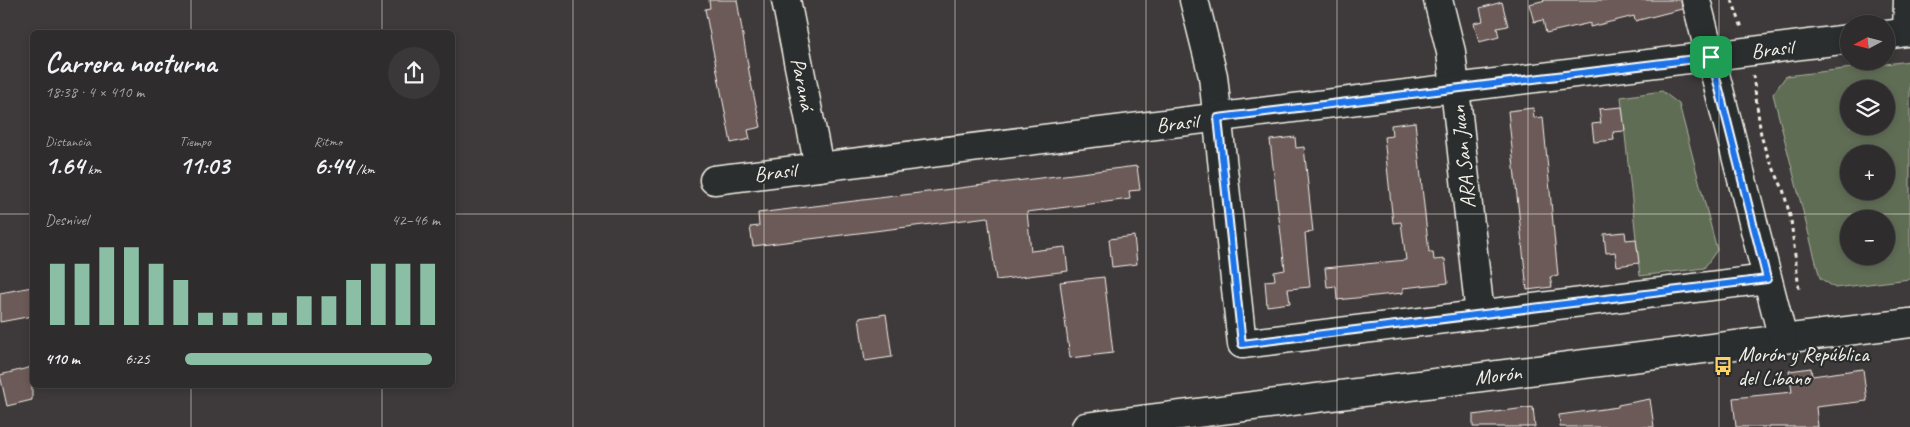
<!DOCTYPE html>
<html lang="es">
<head>
<meta charset="utf-8">
<style>
  :root { --surface:#2e2c2c; --page:#3a3838; --text:#f1f3f6; --muted:#a7a7a9; --line:#494848; --accent:#8abfa5 }
  body { margin:0; font-family:Caveat,sans-serif; background:var(--page); color:var(--text); height:100vh; display:flex; flex-direction:column; font-size:19px; white-space:nowrap }
  * { box-sizing:border-box; margin:0 }
  p { font-size:16px; color:var(--muted) }
  .icon { flex:none; width:28px; height:28px; fill:none; stroke:currentColor; stroke-width:2; stroke-linecap:round; stroke-linejoin:round }
  .map { position:relative; flex:1; overflow:hidden }
  .details { position:absolute; left:30px; top:30px; width:425px; height:358px; display:flex; flex-direction:column; background:var(--surface); border-radius:8px; box-shadow:0 2px 8px #0003,0 0 0 1px var(--line) }
  .details>* { flex:none }
  .needle { width:32px; rotate:263deg }
  .fabs { position:absolute; left:1840px; top:15px; display:grid; gap:10px }
  .fabs a { display:grid; place-items:center; width:55px; height:55px; border-radius:50%; background:var(--surface); box-shadow:0 2px 8px #0003,0 0 0 1px var(--line); font-size:25px }
  .pin { position:absolute; display:grid; place-items:center; width:42px; height:42px; color:#fff; margin:-21px; border-radius:10px; box-shadow:0 2px 8px #0006 }
  .round { display:grid; place-items:center; flex:none; width:52px; height:52px; border-radius:26px; background:var(--page) }
  .summary { display:flex; align-items:center; justify-content:space-between; height:85px; padding:0 15px }
  h1 { font-size:28px; font-weight:700; line-height:38px }
  .figures { display:grid; grid-template-columns:repeat(3,1fr); gap:8px; height:85px; padding:5px 15px }
  .figures div { display:grid; align-content:center }
  .figures b { font-size:25px; font-weight:700 }
  .figures small { font-size:14px; font-weight:400 }
  .figures p { font-size:14px }
  .chart { height:140px; padding:10px 15px }
  .chart p { display:flex; justify-content:space-between }
  .chart svg { width:100%; height:90px; margin-top:5px; stroke:var(--accent); stroke-width:6 }
  ul { padding:0 15px; list-style:none; font-size:16px }
  li { display:grid; grid-template-columns:80px 60px 1fr; align-items:center; height:38px }
  li i { height:12px; border-radius:6px; background:var(--accent) }
  .map>svg:first-child { display:block }
</style>
</head>
<body>
<div class="map">
<svg width="1910" height="427" viewBox="0 0 1910 427">
  <rect width="100%" height="100%" fill="#3e3a3b"/>
  <filter id="ink" filterUnits="userSpaceOnUse"><feTurbulence type="fractalNoise" baseFrequency=".02" numOctaves="2"/><feDisplacementMap in="SourceGraphic" scale="10" xChannelSelector="R" yChannelSelector="G"/><feConvolveMatrix kernelMatrix="1 2 1 2 8 2 1 2 1" color-interpolation-filters="sRGB"/></filter>
  <g filter="url(#ink)">
    <g fill="#616d54" stroke="#aaaf9e" fill-rule="evenodd">
      <path d="M 1910,61 L 1910,279 L 1835,288 L 1820,278 L 1773,94 L 1786,76 ZM 1849,89 L 1886,89 L 1886,126 L 1849,126 ZM 1849,154 L 1886,154 L 1886,191 L 1849,191 ZM 1849,219 L 1886,219 L 1886,256 L 1849,256 Z"/>
      <path d="M 1662,91 L 1679,104 L 1717,250 L 1704,268 L 1640,276 L 1621,97 Z"/>
    </g>
    <g fill="#6c5a59" stroke="#f4f1e8">
      <path d="M 709,0 L 737,0 L 751,83 L 761,127 L 748,130 L 750,139 L 731,143 L 705,9 L 710,8 Z"/>
      <path d="M 1546,0 L 1681,0 L 1682,9 L 1635,21 L 1634,16 L 1590,27 L 1590,23 L 1546,33 L 1543,20 L 1534,22 L 1529,4 Z"/>
      <path d="M 1502,2 L 1508,26 L 1497,28 L 1499,37 L 1479,42 L 1474,23 L 1483,21 L 1480,8 Z"/>
      <path d="M 1622,107 L 1625,131 L 1613,132 L 1614,140 L 1594,142 L 1592,124 L 1601,123 L 1599,109 Z"/>
      <path d="M 1533,108 L 1534,118 L 1543,117 L 1558,276 L 1550,277 L 1552,287 L 1527,290 L 1508,111 Z"/>
      <path d="M 1415,122 L 1429,252 L 1433,252 L 1434,260 L 1445,259 L 1448,283 L 1403,288 L 1403,293 L 1337,300 L 1336,286 L 1327,287 L 1325,268 L 1406,260 L 1401,222 L 1393,223 L 1384,137 L 1392,136 L 1391,125 Z"/>
      <path d="M 1295,137 L 1296,148 L 1304,147 L 1313,232 L 1305,233 L 1310,287 L 1288,289 L 1290,303 L 1267,306 L 1265,281 L 1275,280 L 1274,272 L 1285,270 L 1270,140 Z"/>
      <path d="M 1137,166 L 1140,190 L 1129,191 L 1130,199 L 1027,212 L 1031,251 L 1065,247 L 1068,271 L 996,280 L 988,217 L 753,246 L 750,227 L 759,226 L 758,213 Z"/>
      <path d="M 1625,232 L 1626,240 L 1636,239 L 1639,263 L 1617,266 L 1615,252 L 1606,253 L 1604,234 Z"/>
      <path d="M 1134,236 L 1137,264 L 1112,267 L 1109,239 Z"/>
      <path d="M 1104,277 L 1113,353 L 1070,358 L 1060,282 Z"/>
      <path d="M 32,287 L 32,316 L 0,322 L 0,293 Z"/>
      <path d="M 886,314 L 892,357 L 865,361 L 859,318 Z"/>
      <path d="M 32,367 L 32,400 L 7,406 L 0,375 Z"/>
      <path d="M 1811,368 L 1812,376 L 1863,369 L 1867,401 L 1816,407 L 1818,427 L 1736,427 L 1733,398 L 1792,392 L 1789,371 Z"/>
      <path d="M 1650,399 L 1654,427 L 1560,427 L 1559,415 L 1618,407 L 1618,405 Z"/>
      <path d="M 1533,407 L 1535,427 L 1473,427 L 1473,415 Z"/>
    </g>
    <g fill="none" stroke-linecap="round" stroke-linejoin="round">
      <g stroke="#f4f1e8" stroke-width="31">
        <g id="minor">
          <path d="M 786,0 L 819,167"/>
          <path d="M 1194,0 L 1213,76 L 1242,344 L 1767,279"/>
          <path d="M 1438,0 L 1451,52 L 1480,315"/>
          <path d="M 1886,35 L 1907,32 L 1908,0"/>
          <path d="M 714,180 L 1849,39"/>
          <path d="M 1086,427 L 1910,323"/>
        </g>
      </g>
      <g stroke="#f4f1e8" stroke-width="31">
        <path id="tertiary" d="M 1696,0 L 1783,339"/>
      </g>
      <g stroke="#f4f1e8" stroke-width="3" stroke-dasharray="4 4" stroke-linecap="butt">
        <path d="M 1732,0 L 1742,28"/>
        <path d="M 1753,75 L 1761,135 L 1766,152 L 1783,189 L 1791,220 L 1799,290"/>
      </g>
      <use href="#minor" stroke="#2a2d2e" stroke-width="28"/>
      <use href="#tertiary" stroke="#2a2d2e" stroke-width="28"/>
    </g>
  </g>
  <g fill="none" stroke-linecap="round" stroke-linejoin="round" filter="url(#ink)">
    <g stroke="#fff" stroke-width="10">
      <path id="route" d="M 1711,57 L 1767,279 L 1242,344 L 1218,118 Z"/>
    </g>
    <use href="#route" stroke="#1a73e8" stroke-width="6"/>
  </g>
  <path fill="none" stroke="#f4f1e8" stroke-width="1" stroke-opacity="0.55" d="M 191,0 L 191,32M 382,0 L 382,32M 573,0 L 573,427M 764,0 L 764,427M 955,0 L 955,427M 1146,0 L 1146,427M 1337,0 L 1337,427M 1528,0 L 1528,427M 1719,0 L 1719,427M 0,214 L 32,214M 452,214 L 1910,214M 191,385 L 191,427M 382,385 L 382,427"/>
  <defs>
    <g id="bus-bare" transform="scale(1.5)"><path d="M-5-6H5V4H4V6H2V4H-2V6H-4V4H-5ZM-3.5-4V0h7V-4ZM-3.5 1.2v1.5H-2V1.2ZM2 1.2v1.5H3.5V1.2Z" fill="#ffd166" stroke="#2a2d2e" stroke-width="2.5" paint-order="stroke"/></g>
  </defs>
  <g fill-rule="evenodd">
    <use href="#bus-bare" x="1723" y="366"/>
  </g>
  <g text-anchor="middle" stroke-width="4.5" stroke-linejoin="round" paint-order="stroke">
    <g font-size="21" fill="#f4f1e8" stroke="#2a2d2e">
      <text transform="translate(1772 49) rotate(-7)" y="7">Brasil</text>
      <text transform="translate(803 84) rotate(79)" y="7">Paraná</text>
      <text transform="translate(1177 123) rotate(-7)" y="7">Brasil</text>
      <text transform="translate(1463 157) rotate(-96)" y="7">ARA San Juan</text>
      <text transform="translate(775 172) rotate(-7)" y="7">Brasil</text>
      <text transform="translate(1498 375) rotate(-7)" y="7">Morón</text>
    </g>
    <g font-size="21" fill="#f4f1e8" stroke="#2a2d2e" text-anchor="start">
      <text x="1738" y="361">Morón y República<tspan x="1738" dy="24">del Líbano</tspan></text>
    </g>
  </g>
</svg>
<div class="fabs">
<a><svg class="needle" viewBox="-14 -14 28 28"><path d="M0-13l5 13h-10z" fill="#e53935"/><path d="M0 13l5-13h-10z" fill="#a7a7a9"/></svg></a>
<a><svg class="icon" aria-label="layers" viewBox="0 0 24 24"><path d="M12 4l9 5-9 5-9-5zM3 14l9 5 9-5"/></svg></a>
<a>+</a>
<a>−</a>
</div>
<div class="pin" style="left:1711px;top:57px;background:#1e9e55"><svg class="icon" aria-label="arrive" viewBox="0 0 24 24"><path d="M6 21V4h12l-3 4 3 4H6"/></svg></div>
<section class="details">
<div class="summary"><div><h1>Carrera nocturna</h1><p>18:38 · 4 × 410 m</p></div><a class="round"><svg class="icon" aria-label="share" viewBox="0 0 24 24"><path d="M12 15V3M7 8l5-5 5 5M5 13v7h14v-7"/></svg></a></div>
<div class="figures">
<div><p>Distancia</p><b>1.64<small> km</small></b></div>
<div><p>Tiempo</p><b>11:03</b></div>
<div><p>Ritmo</p><b>6:44<small> /km</small></b></div>
</div>
<div class="chart"><p><span>Desnivel</span>42–46 m</p>
<svg viewBox="0 0 160 44" preserveAspectRatio="none"><path d="M5 44V14M15 44V14M25 44V6M35 44V6M45 44V14M55 44V22M65 44V38M75 44V38M85 44V38M95 44V38M105 44V30M115 44V30M125 44V22M135 44V14M145 44V14M155 44V14"/></svg>
</div>
<ul>
<li><b>410 m</b>6:25<i style="width:97%"></i></li>
</ul>
</section>
</div>
</body>
</html>
